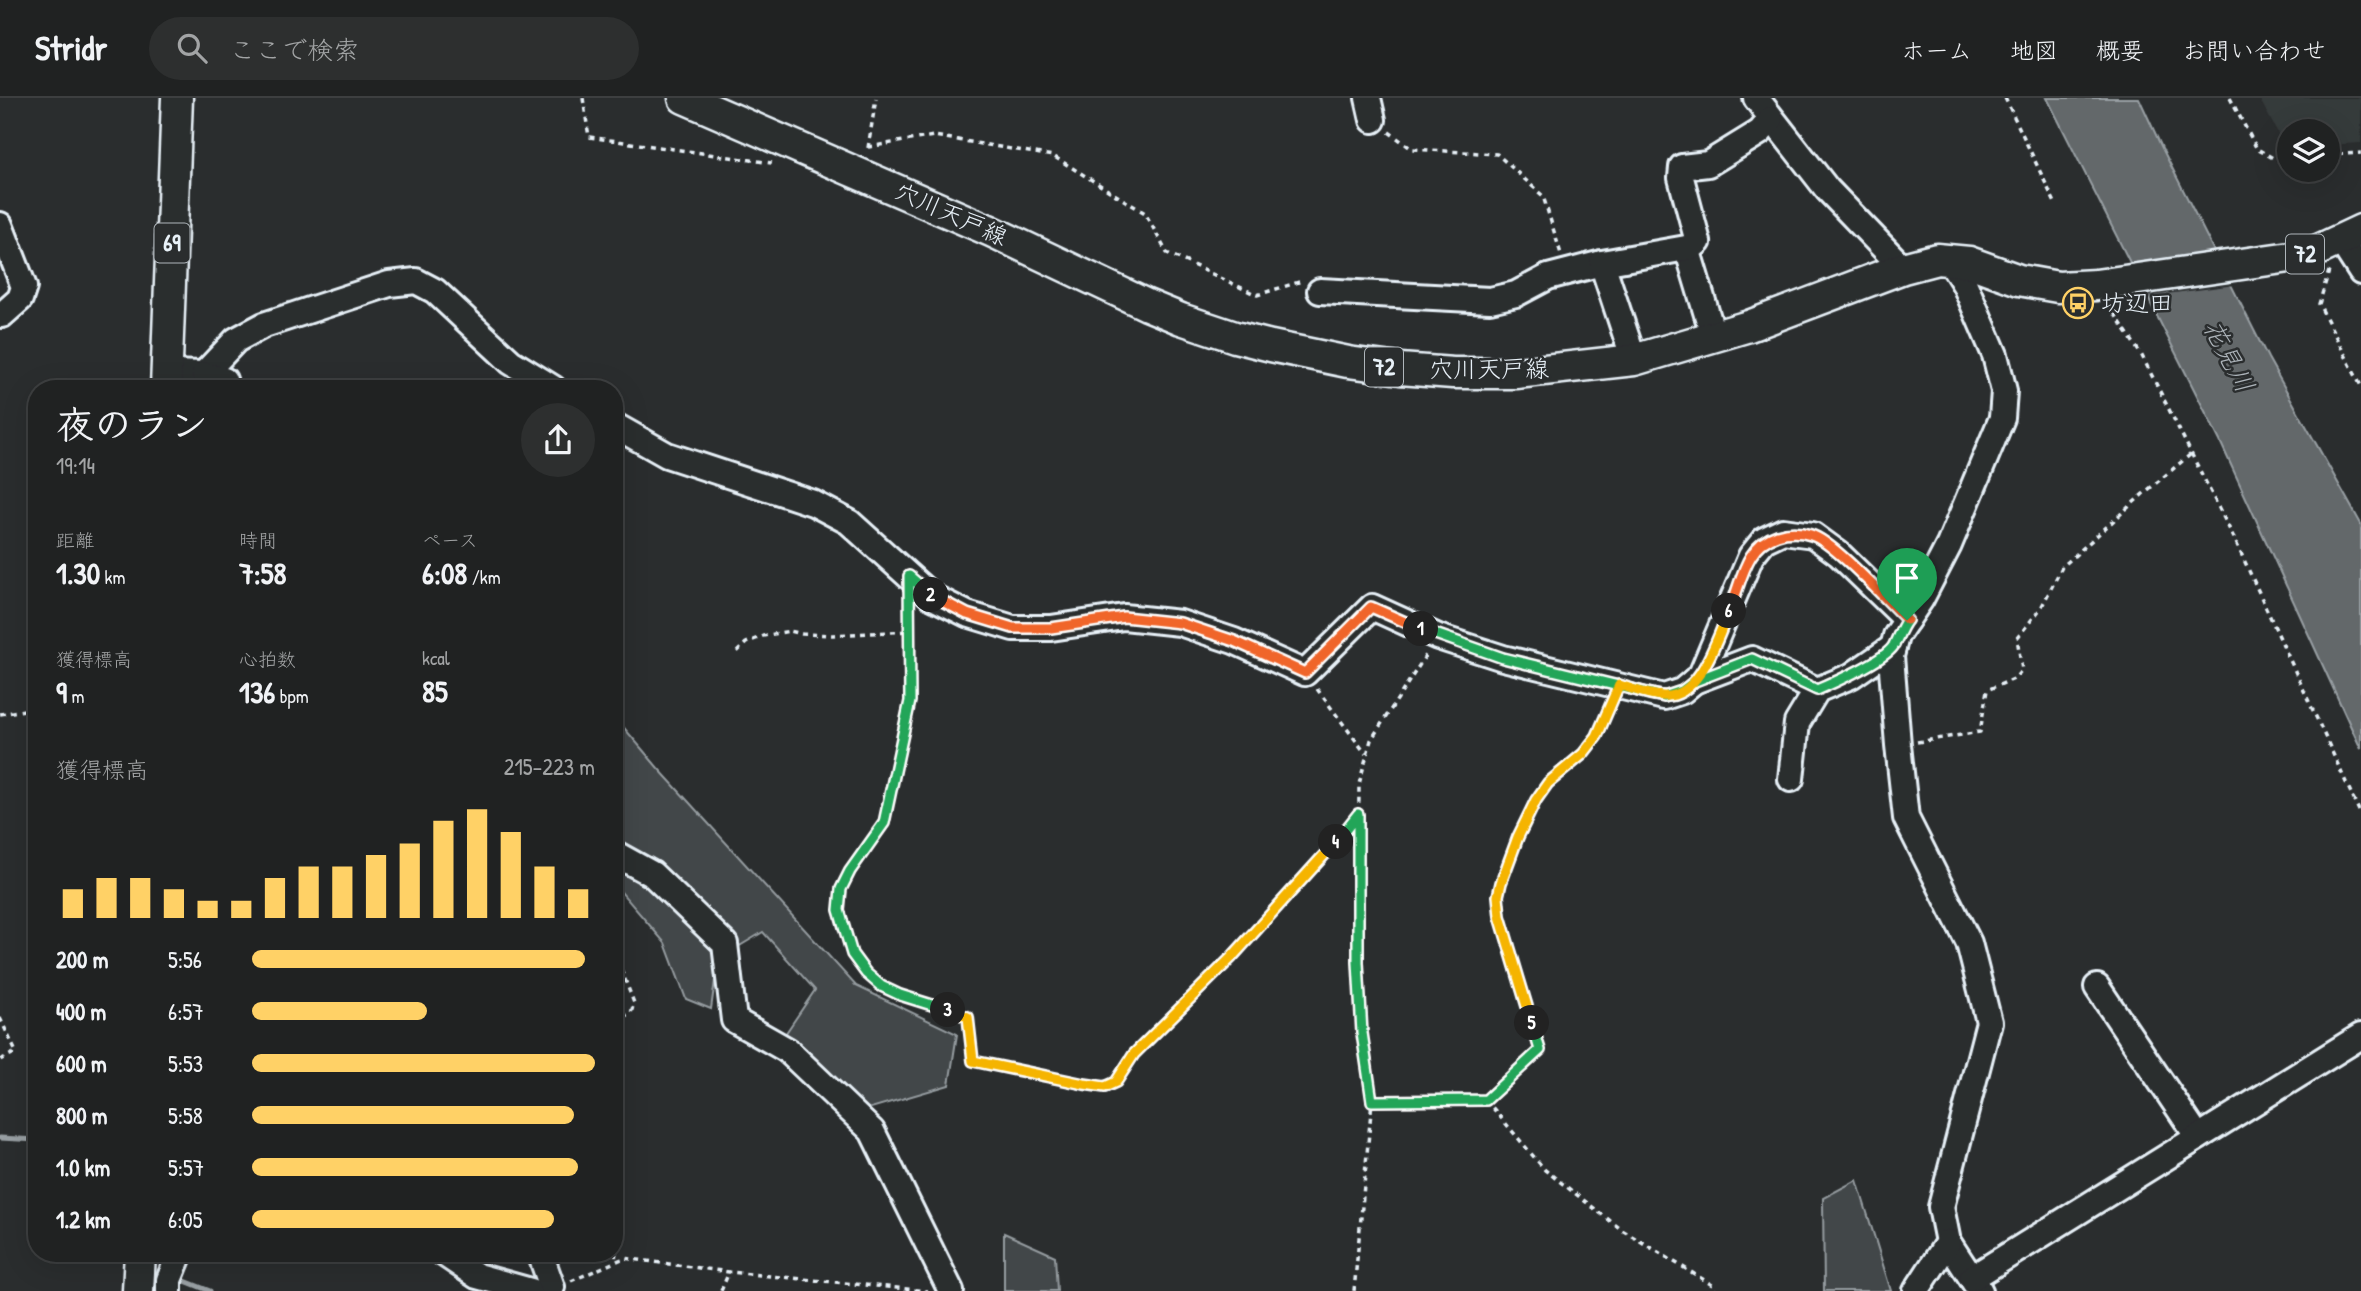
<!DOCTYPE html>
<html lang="ja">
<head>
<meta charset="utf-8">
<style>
  :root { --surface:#202222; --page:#2d2f2f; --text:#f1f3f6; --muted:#a2a4a5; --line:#3d3f40; --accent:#ffd166 }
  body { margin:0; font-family:"Patrick Hand","Klee One",sans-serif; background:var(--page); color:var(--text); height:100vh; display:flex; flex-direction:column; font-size:26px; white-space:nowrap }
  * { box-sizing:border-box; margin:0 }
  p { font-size:23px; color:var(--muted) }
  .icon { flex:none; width:38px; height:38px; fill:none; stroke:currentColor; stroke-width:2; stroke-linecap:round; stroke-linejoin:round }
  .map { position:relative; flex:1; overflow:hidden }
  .side { position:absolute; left:28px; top:282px; width:595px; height:882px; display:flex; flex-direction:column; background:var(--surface); border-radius:28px; box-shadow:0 7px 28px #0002,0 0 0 2px var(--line) }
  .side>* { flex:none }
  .fabs { position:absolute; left:2277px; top:21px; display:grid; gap:14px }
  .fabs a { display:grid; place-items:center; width:63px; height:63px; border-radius:50%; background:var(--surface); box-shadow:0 7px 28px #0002,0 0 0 2px var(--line); font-size:35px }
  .pin { position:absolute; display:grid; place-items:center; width:60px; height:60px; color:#fff; margin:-72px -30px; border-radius:50% 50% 50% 0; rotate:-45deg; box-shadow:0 0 7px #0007 }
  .pin .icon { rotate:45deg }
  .km { position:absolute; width:35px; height:35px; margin:-18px; border-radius:50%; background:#222; color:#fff; font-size:19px; line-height:35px; text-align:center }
  .round { display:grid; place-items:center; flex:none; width:74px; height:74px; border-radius:37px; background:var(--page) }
  .head { display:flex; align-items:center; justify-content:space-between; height:119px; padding:0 28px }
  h1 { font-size:38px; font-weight:700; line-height:52px }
  .stats { display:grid; grid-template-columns:repeat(3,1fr); gap:10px; height:119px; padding:7px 28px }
  .stats div { display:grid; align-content:center }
  .stats b { font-size:30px; font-weight:700 }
  .stats small { font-size:19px; font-weight:400 }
  .stats p { font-size:19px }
  .chart { height:196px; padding:14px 28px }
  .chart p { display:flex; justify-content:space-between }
  .chart svg { width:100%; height:126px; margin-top:7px; stroke:var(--accent); stroke-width:6 }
  ul { padding:0 28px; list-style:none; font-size:23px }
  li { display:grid; grid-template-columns:112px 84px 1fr; align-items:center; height:52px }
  li i { height:18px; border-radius:9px; background:var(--accent) }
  header { display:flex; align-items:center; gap:42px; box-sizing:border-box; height:98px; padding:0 35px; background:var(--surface); border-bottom:2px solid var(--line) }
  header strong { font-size:33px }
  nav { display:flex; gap:38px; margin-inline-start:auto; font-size:24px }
  .search { width:490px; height:63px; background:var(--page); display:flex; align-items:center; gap:18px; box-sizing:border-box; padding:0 24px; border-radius:38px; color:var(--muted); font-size:26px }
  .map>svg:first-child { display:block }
</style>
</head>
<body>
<header>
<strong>Stridr</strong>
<div class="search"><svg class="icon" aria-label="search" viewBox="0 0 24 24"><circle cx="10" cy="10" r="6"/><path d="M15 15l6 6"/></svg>ここで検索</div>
<nav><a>ホーム</a><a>地図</a><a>概要</a><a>お問い合わせ</a></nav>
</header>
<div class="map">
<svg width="2361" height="1193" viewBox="0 0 2361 1193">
  <rect width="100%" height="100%" fill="#2a2d2e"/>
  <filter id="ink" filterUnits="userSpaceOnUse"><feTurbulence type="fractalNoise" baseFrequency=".0143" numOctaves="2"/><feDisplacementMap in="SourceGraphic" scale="14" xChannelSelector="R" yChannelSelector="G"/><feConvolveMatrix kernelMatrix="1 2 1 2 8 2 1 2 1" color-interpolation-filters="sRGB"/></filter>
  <g filter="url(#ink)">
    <path fill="#363a3b" d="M 2259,0 L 2361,0 L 2361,45 L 2328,47 L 2328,33 L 2289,33 L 2289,48 L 2285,48 Z"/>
    <g fill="#424648" stroke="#959ca0" stroke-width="2">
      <path d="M 614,618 L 658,670 L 856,888 L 957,936 L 949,987 L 844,1018 L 771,957 L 815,892 L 763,834 L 718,861 L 711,911 L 686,901 L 665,845 L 614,786 Z"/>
      <path d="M 1857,1082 L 1891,1193 L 1824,1193 L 1823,1100 Z"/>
      <path d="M 1004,1135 L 1055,1158 L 1057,1193 L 1004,1193 Z"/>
    </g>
    <path fill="#63686b" stroke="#989fa3" stroke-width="2" d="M 2047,0 L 2139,0 L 2162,50 L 2268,260 L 2361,426 L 2361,651 L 2220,343 Z"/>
    <path fill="#2a2d2e" d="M 2221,158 L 2235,187 L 2143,199 L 2129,172 Z"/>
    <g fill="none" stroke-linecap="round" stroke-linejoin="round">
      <g stroke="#989fa3" stroke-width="5">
        <path d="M 0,1040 L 37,1042"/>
        <path d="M 180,1181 L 210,1193"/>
      </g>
      <g stroke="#e8f1f8" stroke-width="30">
        <g id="minor">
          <path d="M 1368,0 L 1373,22"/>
          <path d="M 1756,0 L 1827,91 L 1903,170"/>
          <path d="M 0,127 L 24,189 L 20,201 L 2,217"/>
          <path d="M 2341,143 L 2361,174"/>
          <path d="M 1687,150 L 1714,240"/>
          <path d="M 1949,161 L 1965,187 L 1995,257 L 2004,293 L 2002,320 L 1949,447 L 1921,501 L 1896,538 L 1891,558 L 1898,647 L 1906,720 L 1969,845 L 1989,924 L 1941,1109 L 1948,1144 L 1980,1193"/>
          <path d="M 1320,193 L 1490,202 L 1516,196 L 1548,179 L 1602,165"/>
          <path d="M 1634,262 L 1602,165 L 1692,149 L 1698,144 L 1681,80 L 1682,69 L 1708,66 L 1760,34 L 1771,21"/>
          <path d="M 167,275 L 204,276 L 236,242 L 264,227 L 389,186 L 416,183 L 435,193 L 511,264 L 553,290"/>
          <path d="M 204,276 L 224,282 L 226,290"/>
          <path d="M 614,327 L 667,357 L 813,405 L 849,424 L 931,498 L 967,516 L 1013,530 L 1051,530 L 1124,519 L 1180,525 L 1234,543 L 1305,575 L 1372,509 L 1438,539 L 1503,560 L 1664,599 L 1682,593 L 1701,577 L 1751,458 L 1764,442 L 1783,433 L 1813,437 L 1839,456 L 1907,522"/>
          <path d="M 1694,583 L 1752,561 L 1817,592"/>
          <path d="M 1791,681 L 1797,625 L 1817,592 L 1851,578 L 1893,549"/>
          <path d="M 614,755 L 652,776 L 725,846 L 734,922 L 787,952 L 872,1033 L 951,1193"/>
          <path d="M 2097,889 L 2198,1039"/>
          <path d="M 443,1155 L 477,1178 L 531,1193"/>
          <path d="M 540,1155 L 552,1189"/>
          <path d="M 1972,1180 L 2361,938"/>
          <path d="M 169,1193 L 169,1182 L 180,1155"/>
          <path d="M 1916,1193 L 1948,1144"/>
        </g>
      </g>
      <g stroke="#e8f1f8" stroke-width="35">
        <g id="major">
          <path d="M 684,0 L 991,133 L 1147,207 L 1181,221 L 1235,239 L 1271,248 L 1348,264 L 1400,271 L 1453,275 L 1516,275 L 1634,262 L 1749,228 L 1903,170 L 1937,161 L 1969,164 L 2019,182 L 2058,189 L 2096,187 L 2290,159 L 2314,154 L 2361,132"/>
          <path d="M 166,290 L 177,0"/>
          <path d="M 138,1193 L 140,1155"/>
        </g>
      </g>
      <g stroke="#e8f1f8" stroke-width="3.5" stroke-dasharray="5 5" stroke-linecap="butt">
        <path d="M 583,0 L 589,39 L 772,65"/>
        <path d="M 2005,0 L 2056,107"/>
        <path d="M 2230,0 L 2257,51 L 2273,60 L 2289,59"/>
        <path d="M 1389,34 L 1412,51 L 1497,56 L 1543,98 L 1561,156"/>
        <path d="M 868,49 L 934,38 L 1053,58 L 1145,115 L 1167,155 L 1257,197 L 1302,183"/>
        <path d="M 868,50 L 876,0"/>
        <path d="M 2328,57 L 2361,55"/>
        <path d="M 2329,173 L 2319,206 L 2361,288"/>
        <path d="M 2109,207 L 2142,258 L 2234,440 L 2361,717"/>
        <path d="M 909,505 L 910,602 L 884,725 L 850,773 L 841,791 L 839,812 L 852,856 L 866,875 L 881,888 L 900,897 L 968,919 L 973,963 L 1084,986 L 1105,989 L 1116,984 L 1134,956 L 1231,860 L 1326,757 L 1358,716"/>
        <path d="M 737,554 L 746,545 L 763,538 L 790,533 L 802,536 L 833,537 L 909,533"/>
        <path d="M 1317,591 L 1366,656"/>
        <path d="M 0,616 L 37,610"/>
        <path d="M 1917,644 L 1980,634 L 1987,592 L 2014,581 L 2022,572 L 2017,540 L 2041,510 L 2062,469 L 2143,396 L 2191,356"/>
        <path d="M 614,853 L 634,905 L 631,915 L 614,923"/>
        <path d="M 0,920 L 16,954 L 0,962"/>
        <path d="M 1486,1002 L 1545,1072 L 1622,1132 L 1714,1188 L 1715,1193"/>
        <path d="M 1372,1003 L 1486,1002 L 1513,975 L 1540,952 L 1500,818 L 1498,798 L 1501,784 L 1518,739 L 1536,702 L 1548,685 L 1583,656 L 1597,638 L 1611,605"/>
        <path d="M 614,1095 L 619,1110 L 615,1164"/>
        <path d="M 571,1183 L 624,1160 L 729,1174 L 928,1193"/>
        <path d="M 721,1193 L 729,1174"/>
        <path d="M 1354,1193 L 1372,1003 L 1362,935 L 1358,864 L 1359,686 L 1371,642 L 1426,557"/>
      </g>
      <use href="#minor" stroke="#2a2d2e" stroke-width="24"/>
      <use href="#major" stroke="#2a2d2e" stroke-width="30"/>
    </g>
  </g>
  <g fill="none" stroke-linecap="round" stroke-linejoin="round" filter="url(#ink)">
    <g stroke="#fff" stroke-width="14">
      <path id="split-1" d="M 1421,531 L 1503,560 L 1664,599 L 1682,593 L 1695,583 L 1752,561 L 1817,592 C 1833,585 1886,562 1894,547 C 1898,539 1901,530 1907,522"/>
    </g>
    <g stroke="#fff" stroke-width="14">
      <path id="split-2" d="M 931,497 L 967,516 L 1013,530 L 1051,530 L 1124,519 L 1180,525 L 1234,543 L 1305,575 L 1371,509 L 1421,531"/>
    </g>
    <g stroke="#fff" stroke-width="14">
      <path id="split-3" d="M 931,497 L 909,478 L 910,603 L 901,645 L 884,725 L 850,773 L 841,791 L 839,812 L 852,856 L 866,875 L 881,888 L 900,897 L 948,912"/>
    </g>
    <g stroke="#fff" stroke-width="14">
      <path id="split-4" d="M 948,912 L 968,919 L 973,963 L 1084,986 L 1105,989 L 1116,984 L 1134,956 L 1231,860 L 1336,744"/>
    </g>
    <g stroke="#fff" stroke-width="14">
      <path id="split-5" d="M 1336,744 L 1358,716 L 1358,864 L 1362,935 L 1372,1003 L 1486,1002 L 1540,952 L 1532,925"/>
    </g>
    <g stroke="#fff" stroke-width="14">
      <path id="split-6" d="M 1532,925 L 1500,818 L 1498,798 L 1501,785 L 1518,739 L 1536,702 L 1548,685 L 1583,656 L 1597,638 L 1619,587 C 1633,591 1648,597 1662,598 C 1700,602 1717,540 1729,513"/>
    </g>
    <g stroke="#fff" stroke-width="14">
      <path id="split-7" d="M 1729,513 C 1737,496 1741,474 1751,458 C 1764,437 1788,430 1811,437 C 1833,443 1888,504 1907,522"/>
    </g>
    <use href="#split-1" stroke="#22a559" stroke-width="9"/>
    <use href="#split-2" stroke="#f0652b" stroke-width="9"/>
    <use href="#split-3" stroke="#22a559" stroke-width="9"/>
    <use href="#split-4" stroke="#f5b400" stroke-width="9"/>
    <use href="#split-5" stroke="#22a559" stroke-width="9"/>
    <use href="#split-6" stroke="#f5b400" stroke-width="9"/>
    <use href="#split-7" stroke="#f0652b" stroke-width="9"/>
  </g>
  <defs>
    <g id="bus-ring" transform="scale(1.575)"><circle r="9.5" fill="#2a2d2e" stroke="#ffd166" stroke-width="1.5"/><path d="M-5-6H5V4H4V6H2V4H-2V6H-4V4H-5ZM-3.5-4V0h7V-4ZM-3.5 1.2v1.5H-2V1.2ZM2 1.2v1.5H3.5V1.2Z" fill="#ffd166"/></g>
  </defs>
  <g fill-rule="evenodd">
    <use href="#bus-ring" x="2078" y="205"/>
  </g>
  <g text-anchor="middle" stroke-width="5" stroke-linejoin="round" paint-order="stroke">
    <g fill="#2a2d2e" stroke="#afb6bb" stroke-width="2">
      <rect x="154.5" y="125.5" width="35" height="39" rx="5"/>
      <rect x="2286" y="136.5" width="38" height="39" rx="5"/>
      <rect x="1365" y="249.5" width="38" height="39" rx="5"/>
    </g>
    <g font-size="23" font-weight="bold" fill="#e8f1f8">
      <text x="172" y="153">69</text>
      <text x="2305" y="164">72</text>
      <text x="1384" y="277">72</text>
    </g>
    <g font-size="24" fill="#e8f1f8" stroke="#2a2d2e">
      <text transform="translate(951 116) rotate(24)" y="8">穴川天戸線</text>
      <text x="1489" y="279">穴川天戸線</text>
    </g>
    <g font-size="24" fill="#e8f1f8" stroke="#2a2d2e" text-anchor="start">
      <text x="2101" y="213">坊辺田</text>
    </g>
    <g font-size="26" font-style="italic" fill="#acb3b9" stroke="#2a2d2e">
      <text transform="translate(2229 258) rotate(62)" y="9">花見川</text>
    </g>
  </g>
</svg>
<div class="fabs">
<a><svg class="icon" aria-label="layers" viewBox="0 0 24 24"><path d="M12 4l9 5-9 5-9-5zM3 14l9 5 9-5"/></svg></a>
</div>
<div class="pin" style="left:1907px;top:522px;background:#1e9e55"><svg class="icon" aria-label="arrive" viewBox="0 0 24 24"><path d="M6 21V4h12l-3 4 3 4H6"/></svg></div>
<b class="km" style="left:1421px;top:531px">1</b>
<b class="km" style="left:931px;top:497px">2</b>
<b class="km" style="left:948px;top:912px">3</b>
<b class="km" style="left:1336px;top:744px">4</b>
<b class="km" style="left:1532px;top:925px">5</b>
<b class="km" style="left:1729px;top:513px">6</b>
<section class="side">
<div class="head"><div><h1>夜のラン</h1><p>19:14</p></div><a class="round"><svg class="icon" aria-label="share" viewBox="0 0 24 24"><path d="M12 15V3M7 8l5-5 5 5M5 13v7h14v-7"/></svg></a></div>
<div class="stats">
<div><p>距離</p><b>1.30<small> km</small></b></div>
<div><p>時間</p><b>7:58</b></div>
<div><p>ペース</p><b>6:08<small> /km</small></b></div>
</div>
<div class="stats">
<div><p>獲得標高</p><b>9<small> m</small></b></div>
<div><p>心拍数</p><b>136<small> bpm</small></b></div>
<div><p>kcal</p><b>85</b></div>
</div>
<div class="chart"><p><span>獲得標高</span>215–223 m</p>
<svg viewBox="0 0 160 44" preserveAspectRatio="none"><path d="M5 44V34M15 44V30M25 44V30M35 44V34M45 44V38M55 44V38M65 44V30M75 44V26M85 44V26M95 44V22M105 44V18M115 44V10M125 44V6M135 44V14M145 44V26M155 44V34"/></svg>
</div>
<ul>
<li><b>200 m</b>5:56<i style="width:97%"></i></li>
<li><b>400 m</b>6:57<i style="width:51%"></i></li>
<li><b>600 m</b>5:53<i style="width:100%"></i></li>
<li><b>800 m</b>5:58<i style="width:94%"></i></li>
<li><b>1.0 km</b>5:57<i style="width:95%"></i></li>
<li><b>1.2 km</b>6:05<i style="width:88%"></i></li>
</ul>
</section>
</div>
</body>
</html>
